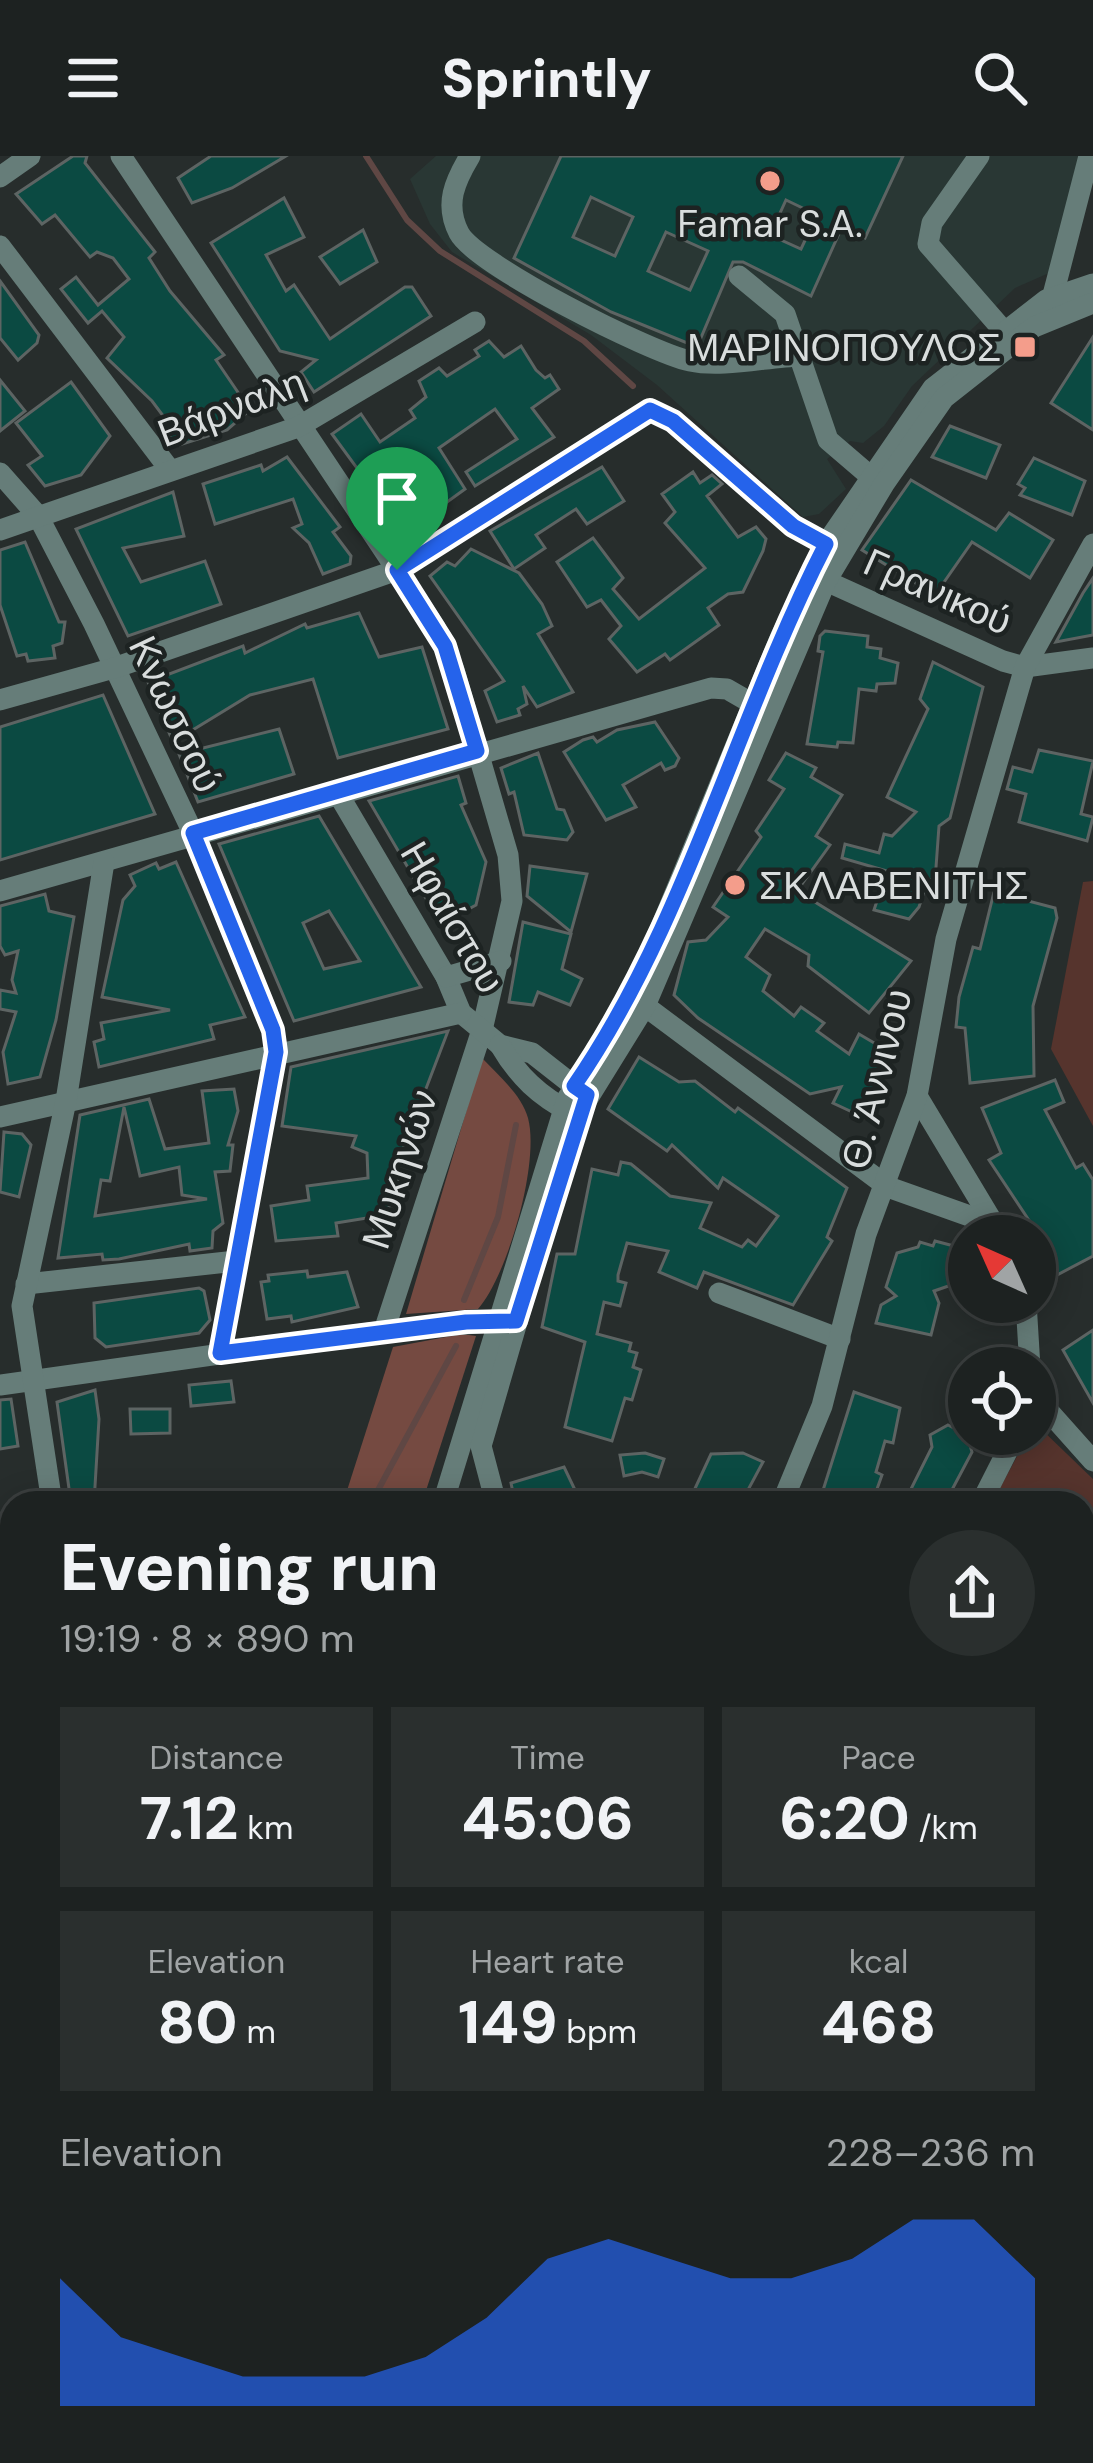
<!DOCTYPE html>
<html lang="en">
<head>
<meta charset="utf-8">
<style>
  :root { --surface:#1d2221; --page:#2a2f2e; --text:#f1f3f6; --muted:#a0a4a5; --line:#3b3f3f; --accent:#2563eb }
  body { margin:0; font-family:"DM Sans",sans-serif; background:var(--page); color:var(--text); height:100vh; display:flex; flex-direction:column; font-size:45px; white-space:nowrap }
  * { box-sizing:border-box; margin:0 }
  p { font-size:39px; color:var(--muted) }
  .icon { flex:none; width:66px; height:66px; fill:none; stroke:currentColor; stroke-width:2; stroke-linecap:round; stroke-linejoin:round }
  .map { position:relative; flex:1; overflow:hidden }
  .sheet { position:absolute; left:0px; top:1335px; width:1095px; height:972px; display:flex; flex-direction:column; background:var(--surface); border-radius:36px 36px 0 0; box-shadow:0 6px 30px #0003,0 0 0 3px var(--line) }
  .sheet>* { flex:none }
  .needle { width:78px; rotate:315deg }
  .controls { position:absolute; left:948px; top:1059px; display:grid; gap:24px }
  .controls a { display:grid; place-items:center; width:108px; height:108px; border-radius:50%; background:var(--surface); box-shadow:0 6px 30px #0003,0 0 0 3px var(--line); font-size:60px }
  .pin { position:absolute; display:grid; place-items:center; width:102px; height:102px; color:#fff; margin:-123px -51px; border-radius:50% 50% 50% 0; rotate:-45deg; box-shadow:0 0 12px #0007 }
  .pin .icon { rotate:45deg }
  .round { display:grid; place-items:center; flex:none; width:126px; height:126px; border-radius:63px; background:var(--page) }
  .overview { display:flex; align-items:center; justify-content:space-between; height:204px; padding:0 60px }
  h1 { font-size:66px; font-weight:800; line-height:90px }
  .stats { display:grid; grid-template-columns:repeat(3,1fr); gap:18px; height:204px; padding:12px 60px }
  .stats div { display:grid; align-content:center; border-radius:0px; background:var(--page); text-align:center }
  .stats b { font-size:60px; font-weight:800 }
  .stats small { font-size:33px; font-weight:400 }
  .stats p { font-size:33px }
  .chart { height:336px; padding:24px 60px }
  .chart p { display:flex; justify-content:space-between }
  .chart svg { width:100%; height:216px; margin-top:12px; fill:var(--accent); opacity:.7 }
  header { display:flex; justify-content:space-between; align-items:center; height:156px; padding:0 60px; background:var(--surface); font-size:54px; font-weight:800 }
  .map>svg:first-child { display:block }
</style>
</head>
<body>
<header><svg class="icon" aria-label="menu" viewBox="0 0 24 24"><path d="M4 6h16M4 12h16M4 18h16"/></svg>Sprintly<svg class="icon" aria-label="search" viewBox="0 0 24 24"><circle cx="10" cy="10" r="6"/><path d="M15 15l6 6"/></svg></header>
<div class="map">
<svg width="1093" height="2307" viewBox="0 0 1093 2307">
  <rect width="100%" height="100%" fill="#272d2c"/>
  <path fill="#293734" d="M 436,0 L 1080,0 L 1049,117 L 1015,132 L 912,230 L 884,270 L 863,287 L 850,285 L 827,303 L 846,333 L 819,358 L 803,361 L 657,229 L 591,179 L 452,96 L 430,68 L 410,23 Z"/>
  <g fill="#56342d">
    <path d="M 1093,725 L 1093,970 L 1051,893 L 1083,726 Z"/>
    <path d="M 1039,1271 L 1093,1323 L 1093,1733 L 1083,1734 L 1083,1347 L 992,1347 L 1029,1278 Z"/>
  </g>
  <g fill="#754a41">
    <path d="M 482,902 C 498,919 522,939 528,962 C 540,1006 508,1119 478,1153 L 406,1158 Z"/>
    <path d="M 462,1178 L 476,1180 L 422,1347 L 343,1347 L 393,1191 Z"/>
  </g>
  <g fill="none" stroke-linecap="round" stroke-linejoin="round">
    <g stroke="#5f4744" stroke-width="6">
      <path d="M 366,0 L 407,64 L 440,95 L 584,185 L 633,230"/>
      <path d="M 464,1144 L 498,1061 L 516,969"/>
      <path d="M 371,1347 L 456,1190"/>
      <path d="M 409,2295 L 414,2307"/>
    </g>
  </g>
  <g fill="#0b4a42" stroke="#5d6463" stroke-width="3" fill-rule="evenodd">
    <path d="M 73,0 L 87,0 L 85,7 L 155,96 L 149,102 L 170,135 L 224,199 L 216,204 L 250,254 L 227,274 L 176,290 L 164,272 L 170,269 L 152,245 L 107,202 L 124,181 L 102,155 L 88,167 L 61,133 L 76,121 L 98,149 L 129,123 L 113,102 L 97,96 L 90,101 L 55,59 L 42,68 L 16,38 Z"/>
    <path d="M 211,0 L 286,0 L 232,32 L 192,47 L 178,22 Z"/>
    <path d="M 561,0 L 903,0 L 865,82 L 842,71 L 811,140 L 743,106 L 733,106 L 697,191 L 611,156 L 514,102 ZM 591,41 L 633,61 L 615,100 L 573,81 ZM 786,44 L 817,59 L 801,93 L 770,79 ZM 666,76 L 708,95 L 690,134 L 648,115 Z"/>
    <path d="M 284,42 L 304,81 L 266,99 L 286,135 L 294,129 L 330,183 L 405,131 L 412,131 L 431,160 L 314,236 L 301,216 L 316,204 L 280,195 L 211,87 Z"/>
    <path d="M 363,74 L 377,106 L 340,128 L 320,101 Z"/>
    <path d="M 0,125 L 39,179 L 37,187 L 18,204 L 0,182 Z"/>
    <path d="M 1093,181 L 1093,274 L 1051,247 Z"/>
    <path d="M 489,185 L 504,201 L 521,190 L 536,214 L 545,222 L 550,219 L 559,233 L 532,252 L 554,281 L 475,330 L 466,316 L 517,283 L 495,253 L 439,292 L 465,333 L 418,367 L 389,316 L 370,330 L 332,278 L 361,258 L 380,286 L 415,262 L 410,254 L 426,241 L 419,225 L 439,212 L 447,220 L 479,200 L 475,194 Z"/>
    <path d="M 0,224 L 25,255 L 0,275 Z"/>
    <path d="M 71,226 L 110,280 L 81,319 L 45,330 L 28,309 L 42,300 L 16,267 Z"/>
    <path d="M 950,270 L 1000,289 L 986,322 L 932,301 Z"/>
    <path d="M 287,301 L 340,371 L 333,376 L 351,400 L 350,408 L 323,418 L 309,387 L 293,372 L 302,368 L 293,343 L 215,368 L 203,328 L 261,309 L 263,315 Z"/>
    <path d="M 1034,302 L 1085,325 L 1072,359 L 1020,339 L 1025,332 L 1018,328 Z"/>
    <path d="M 602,311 L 624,345 L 587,368 L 576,353 L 536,379 L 545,392 L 514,413 L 490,375 Z"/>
    <path d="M 693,316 L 700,327 L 712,319 L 722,328 L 707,340 L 738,381 L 756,371 L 766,383 L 763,395 L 743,436 L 728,438 L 708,452 L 719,469 L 670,504 L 665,498 L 637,516 L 609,483 L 621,470 L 601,444 L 587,451 L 557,406 L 593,382 L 623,422 L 613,433 L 639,463 L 705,412 L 665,367 L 675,356 L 662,338 Z"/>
    <path d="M 911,324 L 996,374 L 1009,357 L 1053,384 L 1030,422 L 972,386 L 935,439 L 862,394 Z"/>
    <path d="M 173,336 L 184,380 L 123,392 L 141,426 L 205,405 L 221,448 L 128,480 L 76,373 Z"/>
    <path d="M 25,386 L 59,466 L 65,466 L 62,487 L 53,490 L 55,502 L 28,505 L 26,498 L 17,500 L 0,449 L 0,394 Z"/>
    <path d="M 471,393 L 519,417 L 542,448 L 552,470 L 538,478 L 573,536 L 537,551 L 523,530 L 527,548 L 518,553 L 520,559 L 497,566 L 485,535 L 504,525 L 430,420 L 447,406 L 455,410 Z"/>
    <path d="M 1093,422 L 1093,479 L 1056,486 L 1083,437 Z"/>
    <path d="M 359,457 L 379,501 L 422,491 L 448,573 L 338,602 L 313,523 L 250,539 L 173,586 L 148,526 L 243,490 L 245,497 L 305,468 L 307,472 Z"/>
    <path d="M 825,475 L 868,480 L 867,491 L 881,493 L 880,502 L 898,507 L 895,527 L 877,528 L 876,535 L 859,533 L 853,587 L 838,586 L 837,591 L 807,588 L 823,496 L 818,495 L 820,480 Z"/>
    <path d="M 933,506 L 983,531 L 950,662 L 939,670 L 935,725 L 928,723 L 919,751 L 909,763 L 874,754 L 887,715 L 842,702 L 845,688 L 879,697 L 884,678 L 892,680 L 916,656 L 887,641 L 928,553 L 920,543 Z"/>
    <path d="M 103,539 L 155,658 L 0,704 L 0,571 Z"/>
    <path d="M 655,566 L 679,602 L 675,610 L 665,614 L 661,607 L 623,629 L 636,651 L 606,664 L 564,596 L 583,584 L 593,581 L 597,586 L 617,574 Z"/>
    <path d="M 279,573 L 294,618 L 198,646 L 179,598 Z"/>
    <path d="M 1039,594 L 1093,605 L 1081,658 L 1093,661 L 1087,685 L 1019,666 L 1026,638 L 1007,633 L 1013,611 L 1032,616 Z"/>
    <path d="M 538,597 L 557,653 L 564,654 L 573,676 L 567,684 L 524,679 L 514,636 L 509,638 L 501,612 Z"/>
    <path d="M 786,597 L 816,612 L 811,621 L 842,639 L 816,680 L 830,689 L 797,735 L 911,805 L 869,857 L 808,810 L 809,799 L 765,773 L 746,801 L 770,819 L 763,835 L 794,860 L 801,851 L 824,867 L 817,875 L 849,898 L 859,878 L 886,894 L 865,962 L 833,947 L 841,931 L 810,938 L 698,862 L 674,839 L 688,786 L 706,784 L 728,761 L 713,751 L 761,681 L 756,675 L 784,633 L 769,624 Z"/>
    <path d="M 458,620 L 466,647 L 461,649 L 486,706 L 476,749 L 441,768 L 369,645 Z"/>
    <path d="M 319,660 L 421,831 L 294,865 L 219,688 ZM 329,755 L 360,805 L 324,813 L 303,767 Z"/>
    <path d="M 176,706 L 245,861 L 210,869 L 214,883 L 99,911 L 94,886 L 104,883 L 101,867 L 170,854 L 102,841 L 123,744 L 135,730 L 130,719 L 156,707 L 159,713 Z"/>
    <path d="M 530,710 L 587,718 L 571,776 L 527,740 Z"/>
    <path d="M 994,736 L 1055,752 L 1057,762 L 1033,850 L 1034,920 L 970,927 L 965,872 L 956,871 L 959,841 L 973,791 L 980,793 Z"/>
    <path d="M 45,738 L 49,755 L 74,761 L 56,864 L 40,921 L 8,928 L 3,896 L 16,856 L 0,853 L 0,834 L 16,837 L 12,824 L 18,795 L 5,799 L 0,790 L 0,750 Z"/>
    <path d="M 523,766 L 571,778 L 562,813 L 582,823 L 570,849 L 538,836 L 533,849 L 509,846 Z"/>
    <path d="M 448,875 L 393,1019 L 399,1021 L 375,1092 L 373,1061 L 336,1067 L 338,1080 L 276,1085 L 271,1050 L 309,1044 L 307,1030 L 368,1022 L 367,997 L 352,991 L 356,980 L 282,970 L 291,911 Z"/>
    <path d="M 639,901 L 679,926 L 695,925 L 735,956 L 738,952 L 847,1032 L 827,1081 L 832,1085 L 793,1149 L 704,1116 L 697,1132 L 659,1116 L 668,1095 L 627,1087 L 618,1119 L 618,1125 L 626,1127 L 620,1150 L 604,1146 L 597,1178 L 631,1187 L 629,1195 L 637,1197 L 633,1211 L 641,1214 L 632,1244 L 625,1242 L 612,1285 L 565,1271 L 585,1186 L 542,1171 L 557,1098 L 575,1098 L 592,1013 L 618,1019 L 621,1006 L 631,1008 L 670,1040 L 711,1047 L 700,1072 L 742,1091 L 748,1084 L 756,1090 L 778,1060 L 723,1022 L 718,1032 L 672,989 L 667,995 L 608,953 Z"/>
    <path d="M 1055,924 L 1064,946 L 1045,954 L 1076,1012 L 1083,1008 L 1093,1024 L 1093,1100 L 1057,1119 L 1044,1100 L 1050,1096 L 989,1004 L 1001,997 L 982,952 Z"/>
    <path d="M 234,933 L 238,955 L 228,989 L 233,989 L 230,1015 L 215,1016 L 223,1067 L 213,1075 L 212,1092 L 190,1095 L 189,1088 L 119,1103 L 103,1104 L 102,1098 L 58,1102 L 80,959 L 149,943 L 165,993 L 209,987 L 202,935 ZM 124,951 L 140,1020 L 179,1011 L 182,1039 L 207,1043 L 95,1060 L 101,1024 L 110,1025 Z"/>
    <path d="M 4,976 L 22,978 L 31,989 L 19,1041 L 0,1036 Z"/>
    <path d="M 935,1085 L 969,1094 L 969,1123 L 934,1135 L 939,1147 L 931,1179 L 876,1167 L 881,1149 L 896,1140 L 886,1131 L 897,1097 L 918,1091 L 920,1086 L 933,1090 Z"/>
    <path d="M 307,1115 L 308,1121 L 347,1116 L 358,1151 L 292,1166 L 291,1160 L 267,1163 L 261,1126 L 269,1125 L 268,1119 Z"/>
    <path d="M 199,1132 L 204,1135 L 210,1164 L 199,1177 L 106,1191 L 95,1182 L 94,1147 Z"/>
    <path d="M 1093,1174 L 1093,1247 L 1063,1194 Z"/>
    <path d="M 231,1225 L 234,1246 L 191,1250 L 189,1229 Z"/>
    <path d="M 95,1234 L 99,1263 L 94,1347 L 71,1347 L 57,1246 Z"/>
    <path d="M 854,1236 L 900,1252 L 893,1287 L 885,1285 L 876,1316 L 882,1319 L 872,1347 L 819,1347 Z"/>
    <path d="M 11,1243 L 18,1290 L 0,1293 L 0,1244 Z"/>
    <path d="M 130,1253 L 170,1253 L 170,1277 L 131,1278 Z"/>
    <path d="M 948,1269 L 967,1279 L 972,1296 L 945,1347 L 904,1347 L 932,1291 L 930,1279 Z"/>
    <path d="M 645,1297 L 664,1303 L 658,1321 L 642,1316 L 624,1320 L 620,1299 Z"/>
    <path d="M 743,1297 L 763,1306 L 741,1347 L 704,1347 L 692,1339 L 711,1298 Z"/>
    <path d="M 564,1311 L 575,1334 L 515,1346 L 511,1327 Z"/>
  </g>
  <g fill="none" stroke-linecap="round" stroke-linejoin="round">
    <g stroke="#667d79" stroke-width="21">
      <path d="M 121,0 L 435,471 L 454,514 L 508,699 L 512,745 L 482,874 L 384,1175"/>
      <path d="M 470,0 C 455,25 444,48 459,77 C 476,109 651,197 690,205 C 722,212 767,201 800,200"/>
      <path d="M 979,0 L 932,67 L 928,88 L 1002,173"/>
      <path d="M 0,21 L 30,0"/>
      <path d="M 0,90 L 170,314"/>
      <path d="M 739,120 L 785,158 L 828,284 L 870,320"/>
      <path d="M 1053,139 L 1089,0"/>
      <path d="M 0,317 L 38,360 L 94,468 L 193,677 L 273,874 L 276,896 L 220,1197"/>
      <path d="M 0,374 L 298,271 L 475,166"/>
      <path d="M 826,425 L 1003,505 L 1025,511 L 1093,502"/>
      <path d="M 0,544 L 114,512 L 397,414 L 650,254 L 673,265 L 793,370 L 826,388"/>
      <path d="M 337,636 L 446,821 L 461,857 L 500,889 L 532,897 L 583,937"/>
      <path d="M 0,735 L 711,532 L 727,533 L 753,548"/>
      <path d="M 446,821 L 501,805"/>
      <path d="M 645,850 L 888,1031 L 992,1068"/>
      <path d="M 500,889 C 518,920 539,940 572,957"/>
      <path d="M 917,940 L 1001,1080"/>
      <path d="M 0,961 L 461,857"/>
      <path d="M 26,1128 L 236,1105"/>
      <path d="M 719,1137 L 840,1183"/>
      <path d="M 1026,1146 L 1030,1212"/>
      <path d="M 0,1229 L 384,1175 L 511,1164"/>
      <path d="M 1035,1240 L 1093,1305"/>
      <path d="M 52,1347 L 22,1150 L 66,945 L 104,706"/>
      <path d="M 443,1347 L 567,943 L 631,844 L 781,480 L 826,388 L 933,232 L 1046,144 L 1093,128"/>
      <path d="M 496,1347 L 481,1290 L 577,960 L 645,850 L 826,425 L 884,328 L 944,242 L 1034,171 L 1093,147"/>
      <path d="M 782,1347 L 822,1250 L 866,1078 L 917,940 L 946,783 L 1025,511 L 1093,388"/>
      <path d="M 981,1347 L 1016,1278"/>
      <path d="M 0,1501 L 12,1501"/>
      <path d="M 0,1718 L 12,1718"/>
      <path d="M 1083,1742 L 1093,1741"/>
      <path d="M 0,1869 L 12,1860"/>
      <path d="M 0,1911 L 12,1926"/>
      <path d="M 1083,1924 L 1093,1923"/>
      <path d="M 0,2047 L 12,2036"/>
      <path d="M 1083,2074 L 1093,2075"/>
      <path d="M 0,2229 L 12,2220"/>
      <path d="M 67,2295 L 71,2307"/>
      <path d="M 260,2295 L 267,2307"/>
      <path d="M 381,2295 L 386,2307"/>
      <path d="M 455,2295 L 464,2307"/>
      <path d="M 669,2295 L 675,2307"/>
      <path d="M 985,2295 L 996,2307"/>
      <path d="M 324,2307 L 327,2295"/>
    </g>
  </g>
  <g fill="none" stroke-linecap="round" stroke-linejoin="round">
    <g stroke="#fff" stroke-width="24">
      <path id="route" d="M 650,254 L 673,265 L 793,370 L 826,388 C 735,565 687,766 574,930 L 587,939 L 516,1165 L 466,1166 L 220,1197 L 276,896 L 273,874 L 193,677 L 477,595 L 445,490 L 397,414 Z"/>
    </g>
    <use href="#route" stroke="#2563eb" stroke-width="15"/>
  </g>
  <g fill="#f49d8b" stroke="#1d2322" stroke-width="4.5">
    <circle cx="770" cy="25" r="12"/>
    <rect x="1013" y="179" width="24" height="24" rx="6"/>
    <circle cx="735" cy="729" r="12"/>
  </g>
  <g text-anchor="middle" stroke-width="9" stroke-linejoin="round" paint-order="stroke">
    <g font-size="39" fill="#d9dddd" stroke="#1d2322">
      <text x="770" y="81">Famar S.A.</text>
      <text x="1001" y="205" text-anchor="end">ΜΑΡΙΝΟΠΟΥΛΟΣ</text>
      <text x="759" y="743" text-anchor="start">ΣΚΛΑΒΕΝΙΤΗΣ</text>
    </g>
    <g font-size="39" fill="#d9dddd" stroke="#1d2322">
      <text transform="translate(231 251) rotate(-21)" y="14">Βάρναλη</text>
      <text transform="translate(938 435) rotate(24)" y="14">Γρανικού</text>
      <text transform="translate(176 558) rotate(65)" y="14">Κνωσσού</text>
      <text transform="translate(453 761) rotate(60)" y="14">Ηφαίστου</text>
      <text transform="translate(876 923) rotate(-76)" y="14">Θ. Άννινου</text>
      <text transform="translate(399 1013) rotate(-72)" y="14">Μυκηνών</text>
    </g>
  </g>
</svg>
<div class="controls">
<a><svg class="needle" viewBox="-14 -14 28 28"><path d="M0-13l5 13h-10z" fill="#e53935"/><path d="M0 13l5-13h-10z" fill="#a0a4a5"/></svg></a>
<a><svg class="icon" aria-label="locate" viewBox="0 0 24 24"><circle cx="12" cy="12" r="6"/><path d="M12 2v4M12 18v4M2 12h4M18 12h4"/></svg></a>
</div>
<div class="pin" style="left:397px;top:414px;background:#1e9e55"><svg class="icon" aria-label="arrive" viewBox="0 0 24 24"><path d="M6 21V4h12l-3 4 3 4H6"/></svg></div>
<section class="sheet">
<div class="overview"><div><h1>Evening run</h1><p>19:19 · 8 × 890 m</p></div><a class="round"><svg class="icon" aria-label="share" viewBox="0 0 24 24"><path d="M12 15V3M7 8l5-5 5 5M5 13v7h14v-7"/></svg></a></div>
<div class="stats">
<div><p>Distance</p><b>7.12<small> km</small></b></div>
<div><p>Time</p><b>45:06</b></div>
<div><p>Pace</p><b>6:20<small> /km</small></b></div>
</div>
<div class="stats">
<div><p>Elevation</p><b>80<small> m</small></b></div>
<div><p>Heart rate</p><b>149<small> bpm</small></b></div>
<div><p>kcal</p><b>468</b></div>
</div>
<div class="chart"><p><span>Elevation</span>228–236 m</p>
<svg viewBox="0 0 160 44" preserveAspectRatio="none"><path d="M0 44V18L10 30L20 34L30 38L40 38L50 38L60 34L70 26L80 14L90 10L100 14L110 18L120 18L130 14L140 6L150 6L160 18V44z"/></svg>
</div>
</section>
</div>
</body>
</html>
